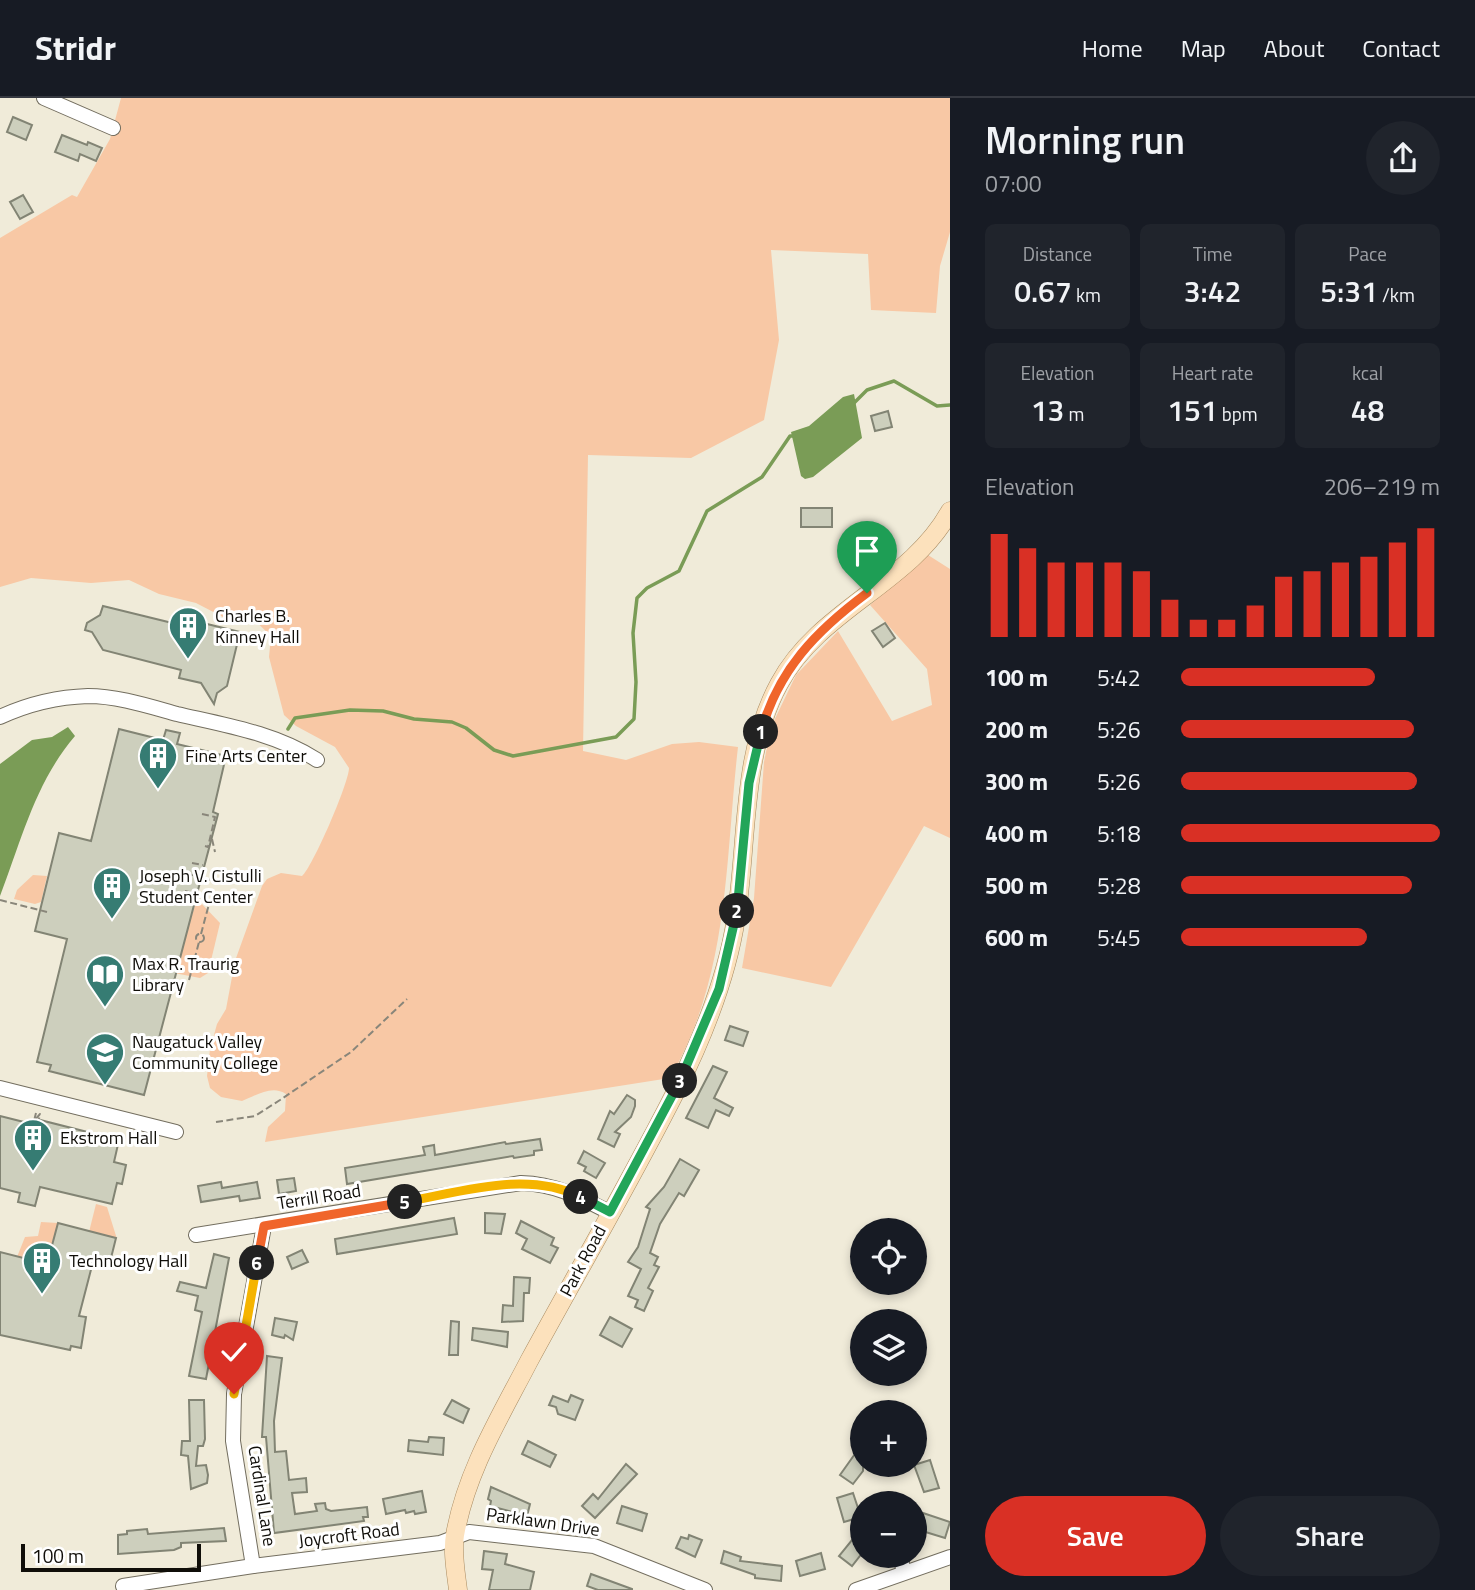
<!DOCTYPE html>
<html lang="en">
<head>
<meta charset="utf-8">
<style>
  :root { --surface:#171b24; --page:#20242c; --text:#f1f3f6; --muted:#9ea1a6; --line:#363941; --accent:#d93025 }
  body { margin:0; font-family:"Titillium Web",sans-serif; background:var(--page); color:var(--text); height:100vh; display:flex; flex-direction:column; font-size:26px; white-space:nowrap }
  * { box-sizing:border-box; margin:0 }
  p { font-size:23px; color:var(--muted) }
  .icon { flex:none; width:38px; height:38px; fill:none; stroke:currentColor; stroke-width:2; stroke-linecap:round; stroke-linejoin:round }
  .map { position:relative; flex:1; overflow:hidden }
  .side { display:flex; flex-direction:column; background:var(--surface); width:525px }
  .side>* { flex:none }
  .fabs { position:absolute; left:850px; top:1120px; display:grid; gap:14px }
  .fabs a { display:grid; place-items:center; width:77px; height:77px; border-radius:50%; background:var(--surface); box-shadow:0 4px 10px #0003; font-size:35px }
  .scale { position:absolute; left:21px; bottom:18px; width:180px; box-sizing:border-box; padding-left:7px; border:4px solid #100e09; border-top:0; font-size:19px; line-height:24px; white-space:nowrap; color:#100e09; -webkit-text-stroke:5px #fff; paint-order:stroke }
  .pin { position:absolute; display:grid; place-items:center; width:60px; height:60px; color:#fff; margin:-72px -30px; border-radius:50% 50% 50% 0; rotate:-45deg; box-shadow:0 0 7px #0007 }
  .pin .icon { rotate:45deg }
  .km { position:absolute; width:35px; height:35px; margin:-18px; border-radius:50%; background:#222; color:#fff; font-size:19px; line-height:35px; text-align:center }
  .round { display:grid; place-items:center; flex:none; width:74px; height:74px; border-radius:37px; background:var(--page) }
  .overview { display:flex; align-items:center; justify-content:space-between; height:119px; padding:0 35px }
  h1 { font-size:38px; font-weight:600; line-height:52px }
  .stats { display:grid; grid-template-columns:repeat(3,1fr); gap:10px; height:119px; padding:7px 35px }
  .stats div { display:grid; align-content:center; border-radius:10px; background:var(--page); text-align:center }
  .stats b { font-size:30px; font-weight:600 }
  .stats small { font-size:19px; font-weight:400 }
  .stats p { font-size:19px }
  .chart { height:196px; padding:14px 35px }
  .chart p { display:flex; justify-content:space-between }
  .chart svg { width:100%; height:126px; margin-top:7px; stroke:var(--accent); stroke-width:6 }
  .primary-button { display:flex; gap:14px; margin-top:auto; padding:14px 35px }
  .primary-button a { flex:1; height:80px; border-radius:42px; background:var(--accent); color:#fff; font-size:28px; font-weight:600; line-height:80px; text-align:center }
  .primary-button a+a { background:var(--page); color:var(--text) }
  ul { padding:0 35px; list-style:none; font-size:23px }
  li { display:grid; grid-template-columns:112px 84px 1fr; align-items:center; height:52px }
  li i { height:18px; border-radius:9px; background:var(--accent) }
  header { display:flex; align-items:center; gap:42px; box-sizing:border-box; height:98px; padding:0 35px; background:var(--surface); border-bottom:2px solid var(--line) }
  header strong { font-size:33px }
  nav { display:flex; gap:38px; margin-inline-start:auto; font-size:24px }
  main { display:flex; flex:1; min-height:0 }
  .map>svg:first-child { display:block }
</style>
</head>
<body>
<header>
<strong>Stridr</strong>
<nav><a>Home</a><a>Map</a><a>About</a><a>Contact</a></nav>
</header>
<main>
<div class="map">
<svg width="950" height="1492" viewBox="0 0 950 1492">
  <rect width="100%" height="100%" fill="#f0ebd9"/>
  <g fill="#f8c8a5">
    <path d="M 121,0 L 950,0 L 950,134 L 940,168 L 936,215 L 871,212 L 868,156 L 771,152 L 779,242 L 764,322 L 691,360 L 588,357 L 583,653 L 626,662 L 672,646 L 699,644 L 738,649 C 725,762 730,877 670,980 L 265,1044 L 268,1029 L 285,1013 L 286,996 C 272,986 255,998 242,1003 L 221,999 L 210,990 L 207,978 L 210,951 L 217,926 L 226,911 L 235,863 L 262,788 L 267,781 L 281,775 L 302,778 C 312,770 349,685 349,670 L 335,649 L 296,628 L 284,617 L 269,559 L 271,538 L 248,516 L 223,519 L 196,505 L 159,496 L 129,482 L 91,485 L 31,480 L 0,489 L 0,140 L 72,97 L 77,99 L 110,41 Z"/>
    <path d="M 928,457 L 950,471 L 950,740 L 924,728 L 831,889 L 742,870 L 754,800 L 764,664 L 771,629 L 796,577 L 838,533 L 892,623 L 932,607 L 927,571 L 870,507 Z"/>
    <path d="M 33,777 L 47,778 L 41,804 L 35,806 L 14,801 L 17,792 Z"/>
    <path d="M 197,801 L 220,825 L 208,875 L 200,880 L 174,875 Z"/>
    <path d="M 96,1106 L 107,1109 L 117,1141 L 89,1134 Z"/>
    <path d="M 41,1124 L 58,1125 L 47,1166 L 17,1159 L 25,1139 L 38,1138 Z"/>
  </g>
  <g fill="#7a9c56">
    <path d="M 854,296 L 862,340 L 813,379 L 805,381 L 801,378 L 791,334 L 809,328 L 843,299 Z"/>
    <path d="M 68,629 L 75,638 C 35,685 22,741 0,798 L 0,666 L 32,642 L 52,639 Z"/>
  </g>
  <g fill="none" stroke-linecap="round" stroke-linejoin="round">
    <g stroke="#7a9c56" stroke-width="3.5">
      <path d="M 852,307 L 867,292 L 894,283 L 937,308 L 950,307"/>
      <path d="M 288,631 L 295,620 L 350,612 L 383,613 L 414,621 L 452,624 L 466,630 L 494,652 L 513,658 L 616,639 L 634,621 L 636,584 L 633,535 L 637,500 L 647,490 L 679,473 L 707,413 L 762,379 L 790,338 L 794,338"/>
    </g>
  </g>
  <g fill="#cdcfbd" stroke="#828474" stroke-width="2">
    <path d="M 13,19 L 32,27 L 26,42 L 7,34 Z"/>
    <path d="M 62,37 L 87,47 L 88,44 L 102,50 L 96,63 L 80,56 L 78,63 L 55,54 Z"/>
    <path d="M 23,97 L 33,114 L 20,121 L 10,104 Z"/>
    <path d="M 888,313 L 892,329 L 875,333 L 871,318 Z"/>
    <rect x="801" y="410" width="31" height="19"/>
    <path d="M 103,508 L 205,533 L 207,526 L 240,534 L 227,588 L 217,595 L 214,606 L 201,585 L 179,580 L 181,572 L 103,552 L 92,534 L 85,532 L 87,525 L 100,517 Z"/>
    <path d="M 885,525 L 895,540 L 883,549 L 872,533 Z"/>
    <path d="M 119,631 L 163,642 L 166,632 L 180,635 L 177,646 L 226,658 L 213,714 L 218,716 L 144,997 L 49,973 L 51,967 L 37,964 L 67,841 L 35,833 L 59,735 L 91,743 Z"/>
    <path d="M 730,928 L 748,934 L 743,948 L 725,942 Z"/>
    <path d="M 713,968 L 727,974 L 714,1000 L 733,1010 L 729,1018 L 716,1012 L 708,1030 L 686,1020 Z"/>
    <path d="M 627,997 L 635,1002 L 635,1008 L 631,1019 L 615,1034 L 620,1036 L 614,1049 L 598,1041 L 610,1013 L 614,1016 Z"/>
    <path d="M 0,1018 L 36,1027 L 40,1022 L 119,1042 L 114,1064 L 126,1067 L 122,1086 L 117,1085 L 112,1106 L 40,1089 L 35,1108 L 18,1104 L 20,1095 L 0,1090 Z"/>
    <path d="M 540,1041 L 542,1052 L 534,1053 L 534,1057 L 514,1060 L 513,1058 L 347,1086 L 345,1070 L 425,1057 L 423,1049 L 434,1047 L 435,1057 L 505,1044 L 506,1046 Z"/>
    <path d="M 584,1053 L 605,1065 L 596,1080 L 584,1073 L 586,1069 L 578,1065 Z"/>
    <path d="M 680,1061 L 699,1072 L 684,1098 L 679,1095 L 660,1126 L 650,1155 L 658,1159 L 654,1167 L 659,1169 L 648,1190 L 653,1193 L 644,1213 L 635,1209 L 638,1202 L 628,1198 L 641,1171 L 628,1164 L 638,1149 L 650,1111 L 646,1109 L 664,1089 Z"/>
    <path d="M 294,1080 L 296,1093 L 279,1096 L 277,1082 Z"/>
    <path d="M 221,1084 L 222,1090 L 257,1084 L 260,1100 L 240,1103 L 239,1098 L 201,1104 L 198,1088 Z"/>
    <path d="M 485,1115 L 505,1116 L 501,1136 L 485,1135 Z"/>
    <path d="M 454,1120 L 457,1136 L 337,1156 L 335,1141 Z"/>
    <path d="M 521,1123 L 554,1140 L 551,1147 L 558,1150 L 550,1165 L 522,1151 L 527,1141 L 516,1135 Z"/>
    <path d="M 58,1125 L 116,1140 L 110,1164 L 94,1160 L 79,1218 L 86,1219 L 81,1250 L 71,1248 L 70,1252 L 0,1237 L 0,1154 L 47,1166 Z"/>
    <path d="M 302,1152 L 308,1164 L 292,1171 L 287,1159 Z"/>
    <path d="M 214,1156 L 229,1160 L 206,1281 L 189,1278 L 202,1214 L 195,1212 L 198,1198 L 177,1193 L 180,1184 L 206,1190 Z"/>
    <path d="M 514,1179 L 530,1180 L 529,1195 L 524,1195 L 523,1223 L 502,1224 L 503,1207 L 513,1208 Z"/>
    <path d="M 610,1219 L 632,1231 L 622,1249 L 600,1237 Z"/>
    <path d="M 275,1220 L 297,1224 L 293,1242 L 285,1237 L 284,1240 L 272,1237 Z"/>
    <path d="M 451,1223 L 459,1224 L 458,1257 L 449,1257 Z"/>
    <path d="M 473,1230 L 508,1234 L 507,1249 L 472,1242 Z"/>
    <path d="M 267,1258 L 282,1260 L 274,1323 L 275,1354 L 286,1353 L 289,1382 L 306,1380 L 307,1394 L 292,1395 L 295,1416 L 317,1413 L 315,1406 L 325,1405 L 326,1411 L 331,1413 L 367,1409 L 368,1419 L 363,1419 L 364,1423 L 274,1435 L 266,1339 L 262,1339 Z"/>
    <path d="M 571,1297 L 583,1302 L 575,1322 L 558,1316 L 556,1309 L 549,1307 L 553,1298 L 568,1304 Z"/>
    <path d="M 189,1302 L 204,1302 L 205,1341 L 203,1348 L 198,1348 L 196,1368 L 206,1367 L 208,1377 L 207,1385 L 191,1391 L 188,1358 L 181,1357 L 182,1343 L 190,1343 Z"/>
    <path d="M 452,1302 L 469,1311 L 463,1325 L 444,1316 Z"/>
    <path d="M 429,1339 L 444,1340 L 443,1357 L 408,1353 L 409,1342 L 428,1344 Z"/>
    <path d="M 528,1343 L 556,1357 L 550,1369 L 522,1356 Z"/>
    <path d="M 857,1353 L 863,1357 L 863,1373 L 853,1386 L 840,1377 Z"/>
    <path d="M 930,1362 L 939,1390 L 924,1394 L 914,1367 Z"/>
    <path d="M 626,1366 L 637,1376 L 595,1420 L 582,1408 L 593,1396 L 598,1401 Z"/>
    <path d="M 491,1389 L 530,1406 L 527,1418 L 490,1408 L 491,1403 L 488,1401 Z"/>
    <path d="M 422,1393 L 426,1414 L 415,1416 L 414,1413 L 406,1415 L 405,1412 L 386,1416 L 383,1401 Z"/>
    <path d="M 853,1395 L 861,1419 L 844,1424 L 837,1400 Z"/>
    <path d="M 622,1408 L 647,1416 L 642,1433 L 617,1425 Z"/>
    <path d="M 923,1415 L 950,1424 L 945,1440 L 919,1432 Z"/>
    <path d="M 224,1430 L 226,1443 L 181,1445 L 181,1449 L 174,1452 L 118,1456 L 118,1437 L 127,1436 L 127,1433 L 147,1431 L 148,1436 Z"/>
    <path d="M 689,1437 L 702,1442 L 695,1459 L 676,1450 L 681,1439 L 688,1441 Z"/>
    <path d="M 856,1437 L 863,1442 L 863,1454 L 852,1468 L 839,1458 Z"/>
    <path d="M 484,1453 L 507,1456 L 505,1466 L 534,1474 L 530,1492 L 489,1492 L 493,1472 L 482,1471 Z"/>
    <path d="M 724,1453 L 741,1459 L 740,1463 L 782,1468 L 781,1483 L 755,1480 L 755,1477 L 721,1465 Z"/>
    <path d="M 821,1455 L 825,1471 L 800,1478 L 796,1463 Z"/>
    <path d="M 591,1476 L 632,1491 L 632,1492 L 598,1492 L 587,1488 Z"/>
  </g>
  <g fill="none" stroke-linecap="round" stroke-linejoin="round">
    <g stroke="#736e5f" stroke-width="16">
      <g id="minor">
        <path d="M 44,0 L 113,30"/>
        <path d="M 0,619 C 28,606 57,599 88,598 C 117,598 148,608 177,616 C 225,627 275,635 317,662"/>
        <path d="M 0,990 L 176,1034"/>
        <path d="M 196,1137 L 521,1085 C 555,1086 580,1099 609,1114"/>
        <path d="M 890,1401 L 890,1405"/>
        <path d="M 900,1458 L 904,1474"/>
        <path d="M 253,1468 L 233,1343 L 234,1296 L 264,1128"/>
        <path d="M 123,1488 L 253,1468 L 440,1445 L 469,1434 L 594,1448 L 705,1492"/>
        <path d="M 856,1492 L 950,1459"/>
      </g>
    </g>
    <g stroke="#a88a60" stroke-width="19">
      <path id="major" d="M 458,1492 C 456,1475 452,1454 455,1437 C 466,1374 500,1319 529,1263 C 578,1173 630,1084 676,993 C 703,939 727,880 736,820 C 748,743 741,656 779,586 C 819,511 910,486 950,413"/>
    </g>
    <g stroke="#89867a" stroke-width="2" stroke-dasharray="7 3.5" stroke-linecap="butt">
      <path d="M 202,716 L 215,719 L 208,749 L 205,748"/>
      <path d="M 212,741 L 215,754"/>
      <path d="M 192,765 L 203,767"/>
      <path d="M 189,776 L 211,782"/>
      <path d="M 185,793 L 197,796"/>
      <path d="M 0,802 L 47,814"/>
      <circle cx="200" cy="840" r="4"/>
      <path d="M 201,836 L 209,806"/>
      <path d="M 189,882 L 199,844"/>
      <path d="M 36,1015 L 34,1023 L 40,1016 L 38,1026"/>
      <path d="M 216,1024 L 255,1018 L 280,1002 L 351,954 L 407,901"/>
      <path d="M 38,1035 L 39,1031"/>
      <path d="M 35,1047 L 37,1040"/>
    </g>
    <use href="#minor" stroke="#fff" stroke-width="14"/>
    <use href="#major" stroke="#fce1bc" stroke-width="18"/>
  </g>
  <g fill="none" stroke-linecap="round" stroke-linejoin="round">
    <g stroke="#fff" stroke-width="14">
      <path id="split-1" d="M 761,634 C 778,572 816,533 867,495"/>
    </g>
    <g stroke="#fff" stroke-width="14">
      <path id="split-2" d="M 737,813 L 749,685 L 761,634"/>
    </g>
    <g stroke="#fff" stroke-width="14">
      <path id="split-3" d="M 680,983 L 719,891 L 737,813"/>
    </g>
    <g stroke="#fff" stroke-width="14">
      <path id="split-4" d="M 581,1099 L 610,1114 L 680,983"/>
    </g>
    <g stroke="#fff" stroke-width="14">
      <path id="split-5" d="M 405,1104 C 462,1094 526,1072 581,1099"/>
    </g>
    <g stroke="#fff" stroke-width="14">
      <path id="split-6" d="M 257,1165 L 264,1128 L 405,1104"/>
    </g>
    <g stroke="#fff" stroke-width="14">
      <path id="split-7" d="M 234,1296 L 257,1165"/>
    </g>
    <use href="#split-1" stroke="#f0652b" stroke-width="9"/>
    <use href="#split-2" stroke="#22a559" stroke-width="9"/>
    <use href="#split-3" stroke="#22a559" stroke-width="9"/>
    <use href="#split-4" stroke="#22a559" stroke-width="9"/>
    <use href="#split-5" stroke="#f5b400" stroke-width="9"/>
    <use href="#split-6" stroke="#f0652b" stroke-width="9"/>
    <use href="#split-7" stroke="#f5b400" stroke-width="9"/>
  </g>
  <defs>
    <g id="building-pin" transform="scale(2.0125)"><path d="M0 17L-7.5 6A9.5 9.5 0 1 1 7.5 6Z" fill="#367c73" stroke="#fff"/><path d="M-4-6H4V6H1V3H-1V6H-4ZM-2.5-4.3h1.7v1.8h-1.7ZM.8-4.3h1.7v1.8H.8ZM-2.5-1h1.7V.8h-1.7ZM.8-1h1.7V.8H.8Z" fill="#fff"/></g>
    <g id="library-pin" transform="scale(2.0125)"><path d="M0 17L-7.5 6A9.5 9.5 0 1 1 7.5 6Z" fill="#367c73" stroke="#fff"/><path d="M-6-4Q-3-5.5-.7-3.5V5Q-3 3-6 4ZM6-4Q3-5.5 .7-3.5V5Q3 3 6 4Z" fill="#fff"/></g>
    <g id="university-pin" transform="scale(2.0125)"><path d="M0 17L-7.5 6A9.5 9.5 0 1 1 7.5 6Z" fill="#367c73" stroke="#fff"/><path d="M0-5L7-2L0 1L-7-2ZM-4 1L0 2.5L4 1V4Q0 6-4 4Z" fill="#fff"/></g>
  </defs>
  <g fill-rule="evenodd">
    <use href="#building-pin" x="188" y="528"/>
    <use href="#building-pin" x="158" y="658"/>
    <use href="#building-pin" x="112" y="788"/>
    <use href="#library-pin" x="105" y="876"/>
    <use href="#university-pin" x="105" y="954"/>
    <use href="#building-pin" x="33" y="1040"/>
    <use href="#building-pin" x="42" y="1163"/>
  </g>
  <g text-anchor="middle" stroke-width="6" stroke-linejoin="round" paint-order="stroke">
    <g font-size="18" fill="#100e09" stroke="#fff" text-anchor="start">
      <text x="215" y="524">Charles B.<tspan x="215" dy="21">Kinney Hall</tspan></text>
      <text x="185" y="664">Fine Arts Center</text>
      <text x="139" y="784">Joseph V. Cistulli<tspan x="139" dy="21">Student Center</tspan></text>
      <text x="132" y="872">Max R. Traurig<tspan x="132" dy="21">Library</tspan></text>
      <text x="132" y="950">Naugatuck Valley<tspan x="132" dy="21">Community College</tspan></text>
      <text x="60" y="1046">Ekstrom Hall</text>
      <text x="69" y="1169">Technology Hall</text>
    </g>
    <g font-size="18" fill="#100e09" stroke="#fff">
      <text transform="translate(319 1099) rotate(-9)" y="6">Terrill Road</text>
      <text transform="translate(583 1163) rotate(-62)" y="6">Park Road</text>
      <text transform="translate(262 1398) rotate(81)" y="6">Cardinal Lane</text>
      <text transform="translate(543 1424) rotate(8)" y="6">Parklawn Drive</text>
      <text transform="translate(349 1437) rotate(-7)" y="6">Joycroft Road</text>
    </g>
  </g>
</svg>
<div class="fabs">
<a><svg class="icon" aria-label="locate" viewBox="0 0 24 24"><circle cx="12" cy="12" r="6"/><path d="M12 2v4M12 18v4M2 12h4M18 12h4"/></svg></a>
<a><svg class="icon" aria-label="layers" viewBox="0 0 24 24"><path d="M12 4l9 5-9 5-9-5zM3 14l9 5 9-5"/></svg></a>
<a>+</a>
<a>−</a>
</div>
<div class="scale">100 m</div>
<div class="pin" style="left:867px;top:495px;background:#1e9e55"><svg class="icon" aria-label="arrive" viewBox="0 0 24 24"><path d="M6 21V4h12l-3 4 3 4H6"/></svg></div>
<div class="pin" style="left:234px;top:1296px;background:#d93025"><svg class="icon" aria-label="check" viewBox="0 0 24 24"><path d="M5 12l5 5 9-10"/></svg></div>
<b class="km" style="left:761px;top:634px">1</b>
<b class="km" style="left:737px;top:813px">2</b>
<b class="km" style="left:680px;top:983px">3</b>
<b class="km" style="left:581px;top:1099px">4</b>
<b class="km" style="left:405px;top:1104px">5</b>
<b class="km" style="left:257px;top:1165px">6</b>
</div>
<section class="side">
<div class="overview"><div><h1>Morning run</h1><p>07:00</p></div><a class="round"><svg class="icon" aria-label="share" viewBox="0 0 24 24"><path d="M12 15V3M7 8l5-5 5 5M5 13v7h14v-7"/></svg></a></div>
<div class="stats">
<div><p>Distance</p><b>0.67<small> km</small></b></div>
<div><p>Time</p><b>3:42</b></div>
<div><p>Pace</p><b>5:31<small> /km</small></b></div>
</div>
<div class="stats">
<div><p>Elevation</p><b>13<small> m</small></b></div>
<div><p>Heart rate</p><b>151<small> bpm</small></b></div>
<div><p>kcal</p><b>48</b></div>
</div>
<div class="chart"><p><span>Elevation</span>206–219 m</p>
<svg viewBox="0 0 160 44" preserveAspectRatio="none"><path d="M5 44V8M15 44V13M25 44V18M35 44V18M45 44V18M55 44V21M65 44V31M75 44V38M85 44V38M95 44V33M105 44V23M115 44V21M125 44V18M135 44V16M145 44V11M155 44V6"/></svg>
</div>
<ul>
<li><b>100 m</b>5:42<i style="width:75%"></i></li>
<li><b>200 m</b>5:26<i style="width:90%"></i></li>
<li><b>300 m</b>5:26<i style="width:91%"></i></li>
<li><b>400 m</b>5:18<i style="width:100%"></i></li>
<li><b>500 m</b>5:28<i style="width:89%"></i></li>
<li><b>600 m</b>5:45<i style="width:72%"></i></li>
</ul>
<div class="primary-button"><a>Save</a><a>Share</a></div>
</section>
</main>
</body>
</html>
